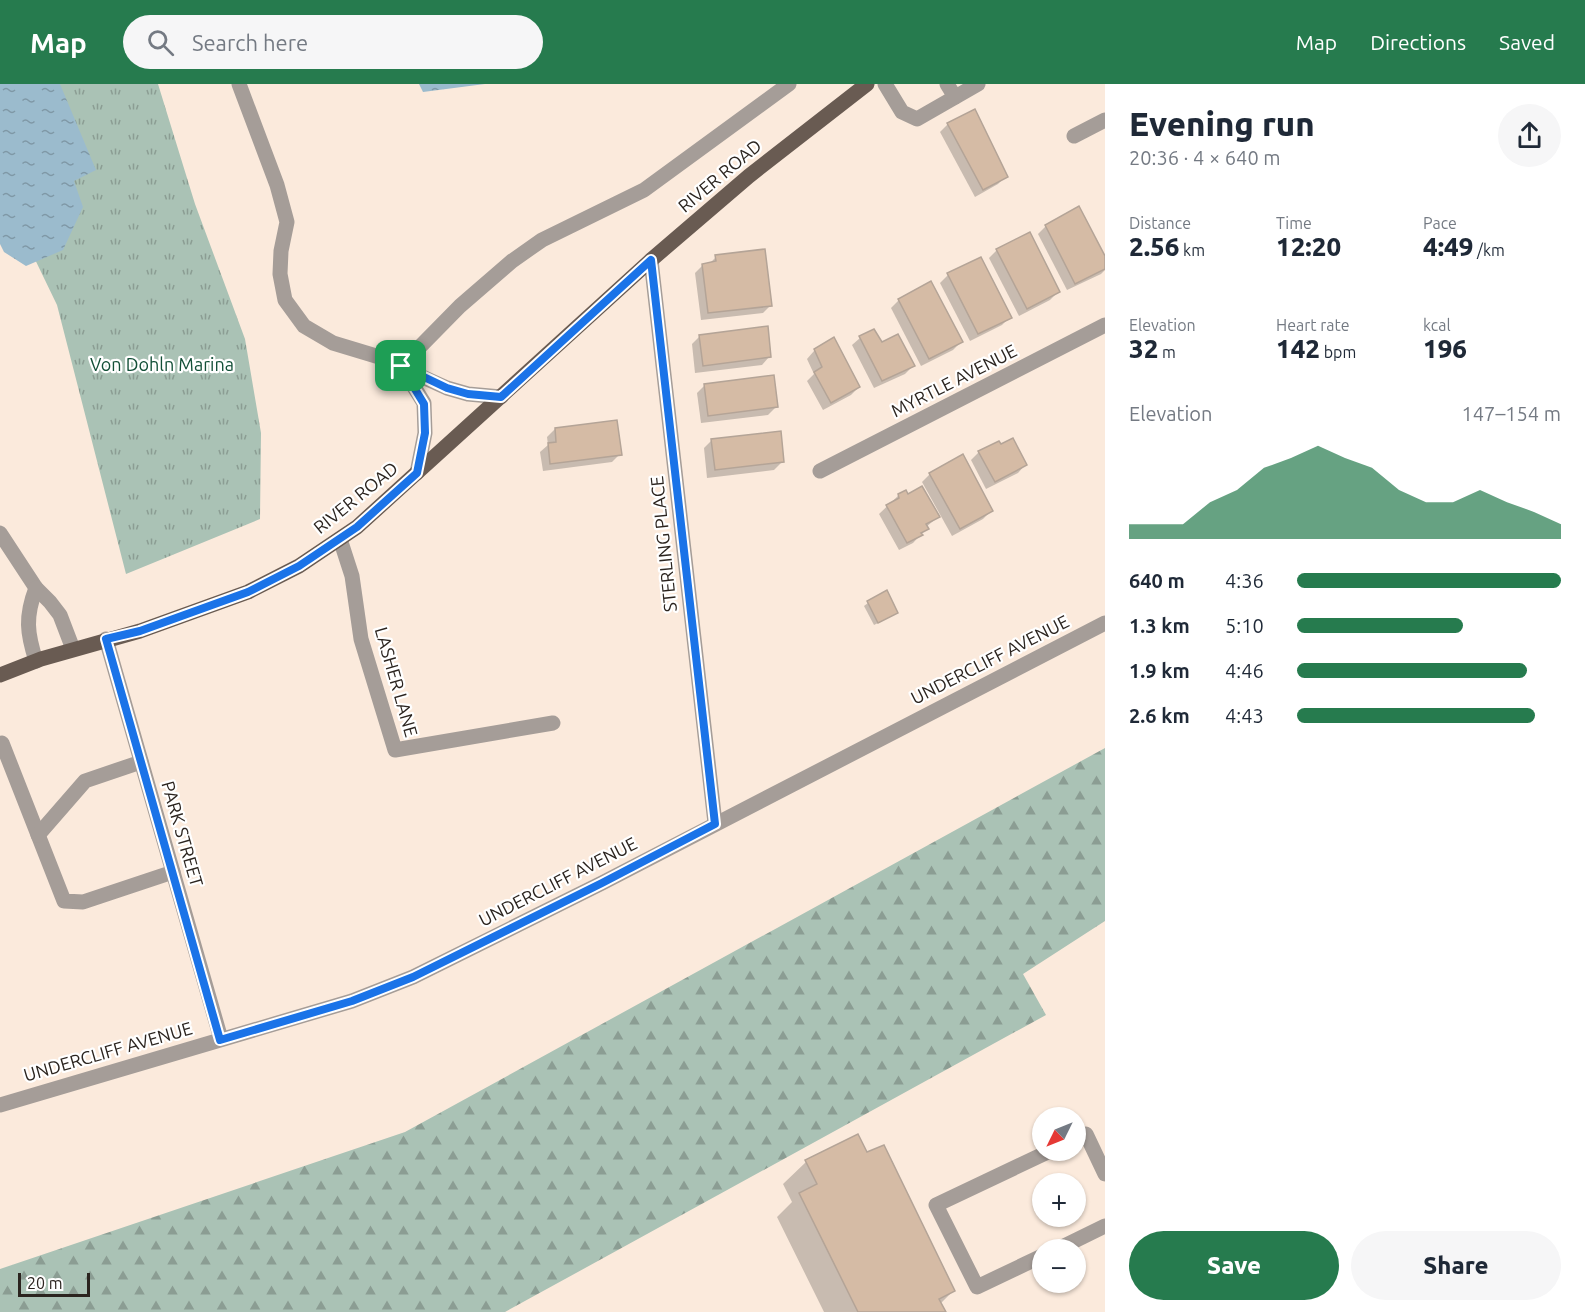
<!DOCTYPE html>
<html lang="en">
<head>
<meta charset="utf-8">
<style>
  :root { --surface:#fff; --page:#f6f6f7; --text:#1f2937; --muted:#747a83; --accent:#267b4e }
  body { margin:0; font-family:Ubuntu,sans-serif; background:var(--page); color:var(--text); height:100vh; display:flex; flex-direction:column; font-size:22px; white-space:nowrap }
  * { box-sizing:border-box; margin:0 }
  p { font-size:20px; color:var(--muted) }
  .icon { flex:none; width:33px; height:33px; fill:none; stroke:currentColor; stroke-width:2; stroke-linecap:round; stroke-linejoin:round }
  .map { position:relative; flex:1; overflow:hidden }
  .sheet { display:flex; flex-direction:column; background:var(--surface); width:480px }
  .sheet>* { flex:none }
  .needle { width:39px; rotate:227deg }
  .buttons { position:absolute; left:1032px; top:1023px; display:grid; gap:12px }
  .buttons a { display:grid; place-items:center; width:54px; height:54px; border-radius:50%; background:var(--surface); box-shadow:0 2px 4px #0004; font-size:30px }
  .scale { position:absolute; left:18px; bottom:15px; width:72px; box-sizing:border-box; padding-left:6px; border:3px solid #2b241f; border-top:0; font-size:16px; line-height:21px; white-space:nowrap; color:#2b241f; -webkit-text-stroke:4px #fff; paint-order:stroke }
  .pin { position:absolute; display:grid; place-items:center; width:51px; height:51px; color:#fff; margin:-26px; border-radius:12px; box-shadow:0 3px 9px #0006 }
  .round { display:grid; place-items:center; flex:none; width:63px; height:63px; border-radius:32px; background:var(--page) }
  .summary { display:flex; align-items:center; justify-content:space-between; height:102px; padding:0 24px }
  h1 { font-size:33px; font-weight:800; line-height:45px }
  .metrics { display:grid; grid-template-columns:repeat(3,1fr); gap:9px; height:102px; padding:6px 24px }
  .metrics div { display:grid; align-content:center }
  .metrics b { font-size:26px; font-weight:800 }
  .metrics small { font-size:16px; font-weight:400 }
  .metrics p { font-size:16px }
  .chart { height:168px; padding:12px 24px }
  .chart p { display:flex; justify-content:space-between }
  .chart svg { width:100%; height:108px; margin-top:6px; fill:var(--accent); opacity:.7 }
  .cta { display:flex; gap:12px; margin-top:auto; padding:12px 24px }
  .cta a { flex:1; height:69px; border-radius:36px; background:var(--accent); color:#fff; font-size:24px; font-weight:800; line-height:69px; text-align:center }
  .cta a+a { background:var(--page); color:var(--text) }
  ul { padding:0 24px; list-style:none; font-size:20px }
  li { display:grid; grid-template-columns:96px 72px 1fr; align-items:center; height:45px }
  li i { height:15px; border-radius:8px; background:var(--accent) }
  header { display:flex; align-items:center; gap:36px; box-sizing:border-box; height:84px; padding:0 30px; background:var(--accent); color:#fff }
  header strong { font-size:28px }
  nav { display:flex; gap:33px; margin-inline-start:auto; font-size:21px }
  .search { width:420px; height:54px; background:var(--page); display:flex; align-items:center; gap:15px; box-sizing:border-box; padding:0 21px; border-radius:33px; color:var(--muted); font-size:22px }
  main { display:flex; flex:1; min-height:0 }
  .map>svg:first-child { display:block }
</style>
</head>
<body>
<header>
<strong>Map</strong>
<div class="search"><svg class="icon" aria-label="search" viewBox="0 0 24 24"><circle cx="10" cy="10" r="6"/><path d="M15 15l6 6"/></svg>Search here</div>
<nav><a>Map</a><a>Directions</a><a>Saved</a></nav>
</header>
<main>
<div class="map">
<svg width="1105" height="1228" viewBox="0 0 1105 1228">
  <defs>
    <pattern id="grass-tufts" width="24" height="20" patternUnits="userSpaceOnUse" patternTransform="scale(1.5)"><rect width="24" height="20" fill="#aac2b5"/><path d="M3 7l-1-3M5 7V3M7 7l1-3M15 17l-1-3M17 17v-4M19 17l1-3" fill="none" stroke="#8b9d93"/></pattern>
    <pattern id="forest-firs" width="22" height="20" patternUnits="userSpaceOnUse" patternTransform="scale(1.5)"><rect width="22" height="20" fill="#aac2b5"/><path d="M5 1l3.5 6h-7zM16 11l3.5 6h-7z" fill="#8b9d93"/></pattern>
    <pattern id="water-ripples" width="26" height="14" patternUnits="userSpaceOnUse" patternTransform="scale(1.5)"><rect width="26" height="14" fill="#9bbbcd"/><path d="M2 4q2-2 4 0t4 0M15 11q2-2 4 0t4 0" fill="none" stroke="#7f98a6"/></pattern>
  </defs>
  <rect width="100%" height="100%" fill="#fbeadc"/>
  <path fill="url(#grass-tufts)" d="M 23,0 L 158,0 L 195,120 L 245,255 L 261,349 L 260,435 L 126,490 L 57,221 L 29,163 Z"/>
  <path fill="url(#forest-firs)" d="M 1105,664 L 1105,837 L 1023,890 L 1046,931 L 505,1228 L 0,1228 L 0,1185 L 405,1048 Z"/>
  <g fill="url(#water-ripples)">
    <path d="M 0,0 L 60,0 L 96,86 L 74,97 L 83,123 L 63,166 L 26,182 L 4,168 L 0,160 Z"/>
    <path d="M 419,0 L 485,0 L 423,8 Z"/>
  </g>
  <g fill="#0003">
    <path d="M 948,40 L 1006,92 L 998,100 L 975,113 L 940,48 Z"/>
    <path d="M 1079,124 L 1105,175 L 1105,186 L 1101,190 L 1067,206 L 1038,150 L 1046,142 Z"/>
    <path d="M 997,166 L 1058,208 L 1050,216 L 1019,232 L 989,174 Z"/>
    <path d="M 716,173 L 771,221 L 763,229 L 701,236 L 695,189 L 703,181 L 709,180 Z"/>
    <path d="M 948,191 L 1010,233 L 1002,241 L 970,257 L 940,199 Z"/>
    <path d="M 899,216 L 961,258 L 953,266 L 921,282 L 891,224 Z"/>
    <path d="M 700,252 L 769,273 L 762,281 L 695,289 L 692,260 Z"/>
    <path d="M 860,254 L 881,260 L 913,282 L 905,290 L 874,304 L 852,261 Z"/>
    <path d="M 833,255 L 859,303 L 851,311 L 823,326 L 807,297 L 814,290 L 807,275 L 814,267 Z"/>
    <path d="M 705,301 L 776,323 L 768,331 L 701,339 L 697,309 Z"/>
    <path d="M 555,345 L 620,370 L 612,378 L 543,387 L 540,368 L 548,361 L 547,353 Z"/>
    <path d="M 712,356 L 782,378 L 774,386 L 707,394 L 704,364 Z"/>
    <path d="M 979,368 L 1025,381 L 1018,389 L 986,405 L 971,376 Z"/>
    <path d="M 930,390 L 991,427 L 983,435 L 952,452 L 922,398 Z"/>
    <path d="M 899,411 L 907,412 L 938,433 L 926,443 L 927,444 L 913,459 L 899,466 L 879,430 Z"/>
    <path d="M 868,519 L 892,532 L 874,541 L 864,522 Z"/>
    <path d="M 806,1078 L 953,1207 L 940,1220 L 944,1228 L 824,1228 L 777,1133 L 792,1118 L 783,1100 Z"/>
  </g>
  <g fill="#d5bba5" stroke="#b4a497" stroke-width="1.5">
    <path d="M 975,25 L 1008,93 L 983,106 L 947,39 Z"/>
    <path d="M 1079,122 L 1105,172 L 1105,185 L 1075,200 L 1045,141 Z"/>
    <path d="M 1030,148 L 1060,208 L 1027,225 L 996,165 Z"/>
    <path d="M 765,165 L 772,222 L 708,229 L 702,180 L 716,177 L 715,171 Z"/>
    <path d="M 981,173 L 1012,234 L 978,250 L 947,189 Z"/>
    <path d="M 931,197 L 963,258 L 929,275 L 898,215 Z"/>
    <path d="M 768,242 L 771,273 L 703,282 L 699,251 Z"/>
    <path d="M 874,245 L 882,258 L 898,250 L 915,282 L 882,297 L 859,252 Z"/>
    <path d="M 834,253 L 860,303 L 831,319 L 814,288 L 822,283 L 814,265 Z"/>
    <path d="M 774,291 L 778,323 L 708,332 L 704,300 Z"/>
    <path d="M 617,336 L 622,371 L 550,380 L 548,359 L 556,358 L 555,344 Z"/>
    <path d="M 781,347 L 784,378 L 715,386 L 711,355 Z"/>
    <path d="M 1013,354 L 1027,381 L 995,398 L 978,367 L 999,357 L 1001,360 Z"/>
    <path d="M 963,370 L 993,427 L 960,445 L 929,389 Z"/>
    <path d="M 922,402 L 940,433 L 926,440 L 929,445 L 921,449 L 923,451 L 907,459 L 886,421 L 899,414 L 898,410 L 906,406 L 908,410 Z"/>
    <path d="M 887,506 L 898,529 L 878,539 L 867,517 Z"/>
    <path d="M 858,1050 L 867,1068 L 884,1061 L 955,1207 L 939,1215 L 946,1228 L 858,1228 L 799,1109 L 817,1100 L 805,1076 Z"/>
  </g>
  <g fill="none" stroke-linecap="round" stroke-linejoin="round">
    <g stroke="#a59d98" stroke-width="15">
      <path d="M 239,0 L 277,101 L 287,138 L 281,167 L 280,190 L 285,216 L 304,242 L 333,259 L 376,272 L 447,304 L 468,310 L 501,313"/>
      <path d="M 885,0 L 902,28 L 917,35 L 978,0"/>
      <path d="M 947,0 L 955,13"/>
      <path d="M 1074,52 L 1105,36"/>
      <path d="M 651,176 L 715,739"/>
      <path d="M 401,282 L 460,222 L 512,177 L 542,156 L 644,106 L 789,0"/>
      <path d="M 401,282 L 424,319 L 425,349 L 417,389"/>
      <path d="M 820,387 L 1105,241"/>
      <path d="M 0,449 L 36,504 L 50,518 L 60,531 L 73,565"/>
      <path d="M 340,455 L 352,492 L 361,555 L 395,666 L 553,639"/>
      <path d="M 36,504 C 25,533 27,549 36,577"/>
      <path d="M 106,555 L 221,955"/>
      <path d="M 2,659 L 64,817 L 83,818 L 173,788"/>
      <path d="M 38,751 L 85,697 L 141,678"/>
      <path d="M 0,1021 L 352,917 L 413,893 L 602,799 L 1105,539"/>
      <path d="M 1076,1055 L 1086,1050 L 1105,1090"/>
      <path d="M 1056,1166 L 1105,1142"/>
      <path d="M 1042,1172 L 977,1203 L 936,1121 L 1052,1066"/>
    </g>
    <path stroke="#695b52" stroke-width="15" d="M 0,591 L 41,575 L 140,547 L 248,508 L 299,482 L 357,443 L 651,176 L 749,92 L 867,0"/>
  </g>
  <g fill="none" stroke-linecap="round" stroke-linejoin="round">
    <g stroke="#fff" stroke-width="12">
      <path id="route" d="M 651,176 L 715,740 L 602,799 L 413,893 L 352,917 L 220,956 L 106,555 L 140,547 L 248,508 L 299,482 L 357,443 L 417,389 L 425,349 L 424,320 L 401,282 L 447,304 L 468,310 L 501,313 Z"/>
    </g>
    <use href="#route" stroke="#1a73e8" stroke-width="8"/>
  </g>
  <g text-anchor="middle" stroke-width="4.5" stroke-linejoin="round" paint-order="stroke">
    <g font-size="18" fill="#2b241f" stroke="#fff">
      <text transform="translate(720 92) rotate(-40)" y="6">RIVER ROAD</text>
      <text transform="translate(954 297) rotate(-27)" y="6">MYRTLE AVENUE</text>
      <text transform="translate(356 414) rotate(-39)" y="6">RIVER ROAD</text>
      <text transform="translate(664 460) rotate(-96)" y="6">STERLING PLACE</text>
      <text transform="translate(990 576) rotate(-27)" y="6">UNDERCLIFF AVENUE</text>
      <text transform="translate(396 598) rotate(74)" y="6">LASHER LANE</text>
      <text transform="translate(182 750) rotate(74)" y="6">PARK STREET</text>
      <text transform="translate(558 798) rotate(-27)" y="6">UNDERCLIFF AVENUE</text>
      <text transform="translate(108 968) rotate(-16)" y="6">UNDERCLIFF AVENUE</text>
    </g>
    <g font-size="18" fill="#124f37" stroke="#fff">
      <text x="162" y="287">Von Dohln Marina</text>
    </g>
  </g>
</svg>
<div class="buttons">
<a><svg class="needle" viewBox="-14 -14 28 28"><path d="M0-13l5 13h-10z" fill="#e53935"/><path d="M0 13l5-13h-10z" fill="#747a83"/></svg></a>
<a>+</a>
<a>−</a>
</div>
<div class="scale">20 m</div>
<div class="pin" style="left:401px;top:282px;background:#1e9e55"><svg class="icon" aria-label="arrive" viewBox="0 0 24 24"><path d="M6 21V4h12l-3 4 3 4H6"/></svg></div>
</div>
<section class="sheet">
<div class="summary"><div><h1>Evening run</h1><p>20:36 · 4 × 640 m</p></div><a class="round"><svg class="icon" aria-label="share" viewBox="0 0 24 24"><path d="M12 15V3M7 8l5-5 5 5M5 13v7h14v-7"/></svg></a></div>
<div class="metrics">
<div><p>Distance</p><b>2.56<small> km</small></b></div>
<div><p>Time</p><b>12:20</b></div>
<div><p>Pace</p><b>4:49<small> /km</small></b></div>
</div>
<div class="metrics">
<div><p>Elevation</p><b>32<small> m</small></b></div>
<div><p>Heart rate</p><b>142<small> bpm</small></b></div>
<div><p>kcal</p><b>196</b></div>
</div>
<div class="chart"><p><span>Elevation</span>147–154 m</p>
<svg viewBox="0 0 160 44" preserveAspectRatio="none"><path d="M0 44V38L10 38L20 38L30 29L40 24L50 15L60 11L70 6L80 11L90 15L100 24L110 29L120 29L130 24L140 29L150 33L160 38V44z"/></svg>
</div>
<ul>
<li><b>640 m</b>4:36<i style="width:100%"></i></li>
<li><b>1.3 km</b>5:10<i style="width:63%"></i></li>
<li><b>1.9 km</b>4:46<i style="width:87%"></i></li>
<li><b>2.6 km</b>4:43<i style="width:90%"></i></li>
</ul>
<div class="cta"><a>Save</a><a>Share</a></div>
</section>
</main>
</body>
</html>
